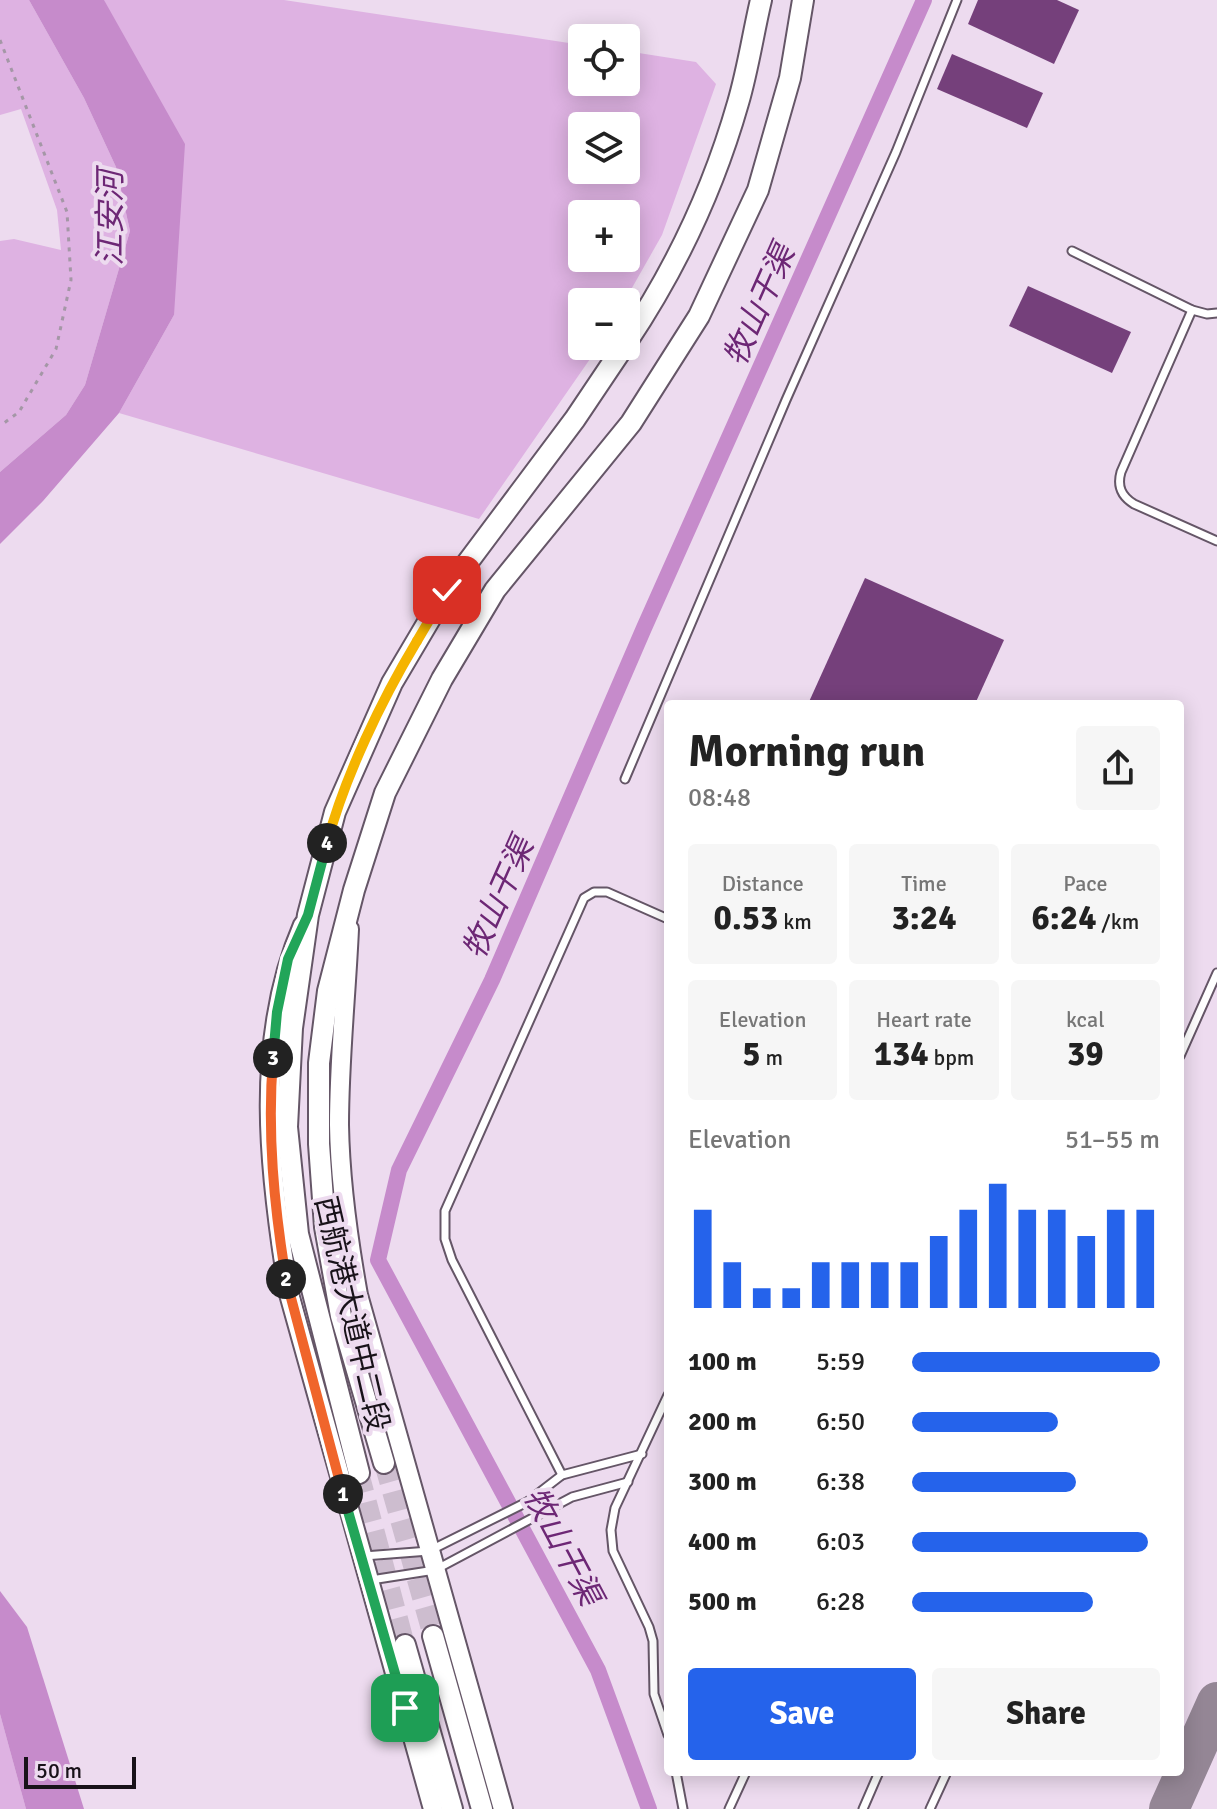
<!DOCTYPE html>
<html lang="en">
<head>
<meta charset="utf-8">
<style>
  :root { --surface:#fff; --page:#f6f6f6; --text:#222; --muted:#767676; --accent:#2563eb }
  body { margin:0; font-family:Signika,"Noto Sans SC",sans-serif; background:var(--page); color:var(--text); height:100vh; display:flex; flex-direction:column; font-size:30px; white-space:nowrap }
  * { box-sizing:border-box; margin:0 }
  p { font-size:26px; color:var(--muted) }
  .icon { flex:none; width:44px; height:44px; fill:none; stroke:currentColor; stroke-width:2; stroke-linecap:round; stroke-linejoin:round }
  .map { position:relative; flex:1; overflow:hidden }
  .side { position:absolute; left:664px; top:700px; width:520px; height:1076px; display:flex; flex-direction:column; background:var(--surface); border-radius:8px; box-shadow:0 4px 20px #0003 }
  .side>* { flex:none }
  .tools { position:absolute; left:568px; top:24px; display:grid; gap:16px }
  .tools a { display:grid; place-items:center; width:72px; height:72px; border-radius:8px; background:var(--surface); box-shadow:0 4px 20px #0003; font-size:40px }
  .scale { position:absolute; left:24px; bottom:20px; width:112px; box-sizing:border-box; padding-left:8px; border:4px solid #181219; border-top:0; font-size:22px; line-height:28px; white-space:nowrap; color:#181219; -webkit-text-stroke:6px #eddbef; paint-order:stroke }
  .pin { position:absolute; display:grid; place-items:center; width:68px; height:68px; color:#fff; margin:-34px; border-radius:16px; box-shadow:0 4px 12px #0006 }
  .km { position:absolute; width:40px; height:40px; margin:-20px; border-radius:50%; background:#222; color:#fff; font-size:22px; line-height:40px; text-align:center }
  .round { display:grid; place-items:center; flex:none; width:84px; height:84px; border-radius:8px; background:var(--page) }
  .overview { display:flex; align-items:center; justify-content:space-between; height:136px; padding:0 24px }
  h1 { font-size:44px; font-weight:700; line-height:60px }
  .metrics { display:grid; grid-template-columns:repeat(3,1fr); gap:12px; height:136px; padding:8px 24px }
  .metrics div { display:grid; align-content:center; border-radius:8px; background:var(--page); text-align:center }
  .metrics b { font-size:34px; font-weight:700 }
  .metrics small { font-size:22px; font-weight:400 }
  .metrics p { font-size:22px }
  .chart { height:224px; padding:16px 24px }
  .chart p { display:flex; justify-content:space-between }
  .chart svg { width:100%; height:144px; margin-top:8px; stroke:var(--accent); stroke-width:6 }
  .primary-button { display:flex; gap:16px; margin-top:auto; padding:16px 24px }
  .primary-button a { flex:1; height:92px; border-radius:8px; background:var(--accent); color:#fff; font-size:32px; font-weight:700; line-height:92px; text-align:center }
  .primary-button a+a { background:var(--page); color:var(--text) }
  ul { padding:0 24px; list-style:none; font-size:26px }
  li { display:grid; grid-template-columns:128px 96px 1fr; align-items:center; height:60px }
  li i { height:20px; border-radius:10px; background:var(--accent) }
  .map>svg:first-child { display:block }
</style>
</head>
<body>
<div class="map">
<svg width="1217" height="1809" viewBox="0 0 1217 1809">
  <rect width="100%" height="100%" fill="#eddbef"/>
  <g fill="#deb2e2" fill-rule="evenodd">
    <path d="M 0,0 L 29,0 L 84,98 L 116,167 L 130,231 L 85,385 L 66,415 L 0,472 L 0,241 L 14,239 L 61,250 L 57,210 L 21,109 L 0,115 Z"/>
    <path d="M 104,0 L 284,0 L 582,45 L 582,82 L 626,82 L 626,51 L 696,62 L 716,84 L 662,235 L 624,302 L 582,302 L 582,346 L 599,346 L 479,519 L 119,413 L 174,315 ZM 582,126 L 626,126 L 626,170 L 582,170 ZM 582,214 L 626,214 L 626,258 L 582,258 Z"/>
    <path d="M 0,1714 L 26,1809 L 0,1809 Z"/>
  </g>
  <g fill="#c68bcb">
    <path d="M 29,0 L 104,0 L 185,144 L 174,315 L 119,413 L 43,501 L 0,544 L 0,472 L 66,415 L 85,385 L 130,231 L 116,167 L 84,98 Z"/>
    <path d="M 0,1591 L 27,1627 L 84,1809 L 26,1809 L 0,1714 Z"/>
  </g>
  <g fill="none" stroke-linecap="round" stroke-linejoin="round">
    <path stroke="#c68bcb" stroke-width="16" d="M 649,1809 L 598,1670 L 378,1260 L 399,1170 L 492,980 L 644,628 L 924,0"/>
    <path stroke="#948695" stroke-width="40" d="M 1169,1809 L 1217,1702"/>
  </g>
  <g fill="#75407b">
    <path d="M 978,0 L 1057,0 L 1079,10 L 1054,64 L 968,24 Z"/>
    <path d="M 952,54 L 1043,93 L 1027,128 L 937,89 Z"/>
    <path d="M 1028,286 L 1131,332 L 1112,373 L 1009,326 Z"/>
    <path d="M 865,578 L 1004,640 L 975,704 L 808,704 Z"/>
  </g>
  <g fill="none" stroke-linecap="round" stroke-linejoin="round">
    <g stroke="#cdbdcf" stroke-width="20" stroke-dasharray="20 10" stroke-linecap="butt">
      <path d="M 384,1463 L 433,1636"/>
      <path d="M 359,1473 L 405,1645"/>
    </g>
    <g stroke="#655667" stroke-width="11">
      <g id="lane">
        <path d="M 1072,251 L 1192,310 L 1207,314 L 1217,313"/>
        <path d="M 1192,310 L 1121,472 C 1117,486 1121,496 1134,504 L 1217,541"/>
        <path d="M 625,779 L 786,400 L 896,152 L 957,0"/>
        <path d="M 1180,1056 L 1217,973"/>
        <path d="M 668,1395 L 615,1508 L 611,1530 L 613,1551 L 649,1627 L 653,1641 L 654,1694 L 668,1735"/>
        <path d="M 562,1475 L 452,1260 L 445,1239 L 445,1211 L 584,898 L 594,892 L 607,892 L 668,919"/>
        <path d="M 364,1556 L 429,1551 L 527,1502 L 562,1475 L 642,1454"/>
        <path d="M 371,1580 L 435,1570 L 572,1497 L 628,1482"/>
        <path d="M 676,1772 L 683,1809"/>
        <path d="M 729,1809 L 746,1772"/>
        <path d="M 863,1809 L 879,1772"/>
        <path d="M 930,1809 L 947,1772"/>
      </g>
    </g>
    <g stroke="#655667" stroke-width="22">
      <g id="secondary">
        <path d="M 303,925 C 253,1040 269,1174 289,1294 L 433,1809"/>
        <path d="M 349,929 C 346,995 339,1060 339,1125 C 340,1183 348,1239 358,1295 L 503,1809"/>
      </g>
    </g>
    <g stroke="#655667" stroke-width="24">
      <g id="primary">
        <path d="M 626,343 C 675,270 714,187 738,103 C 748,69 753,34 761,0"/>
        <path d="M 384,1463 L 341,1316 L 325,1227 L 319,1144 L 319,1063 L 328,991 L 354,890 L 385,793 L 442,679 L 495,590 L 631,423 L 699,316 L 758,190 L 790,78 L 803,0"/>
        <path d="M 359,1473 L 298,1234 L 287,1127 L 292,1028 L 308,915 L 335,812 L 392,683 L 447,590 L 575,419 L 624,346"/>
        <path d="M 433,1636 L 482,1809"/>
        <path d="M 405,1645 L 452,1809"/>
      </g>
    </g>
    <path stroke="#a497a6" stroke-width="3" stroke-dasharray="4 6" stroke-linecap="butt" d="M 0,40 L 67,212 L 71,280 L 56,349 L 19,412 L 0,426"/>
    <use href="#lane" stroke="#fff" stroke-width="7"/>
    <use href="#secondary" stroke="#fff" stroke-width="18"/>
    <use href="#primary" stroke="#fff" stroke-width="20"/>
  </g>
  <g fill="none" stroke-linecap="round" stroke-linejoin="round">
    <g stroke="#fff" stroke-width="16">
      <path id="split-1" d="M 343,1494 L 405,1708"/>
    </g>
    <g stroke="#fff" stroke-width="16">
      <path id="split-2" d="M 286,1279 L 343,1494"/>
    </g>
    <g stroke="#fff" stroke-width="16">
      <path id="split-3" d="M 273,1058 C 267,1133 274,1205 286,1279"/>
    </g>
    <g stroke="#fff" stroke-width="16">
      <path id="split-4" d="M 273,1058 L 277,1012 L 288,959 L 308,915 L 327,843"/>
    </g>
    <g stroke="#fff" stroke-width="16">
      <path id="split-5" d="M 327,843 C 345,776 381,701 417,641"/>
    </g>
    <g stroke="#fff" stroke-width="16">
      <path id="split-6" d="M 417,641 L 447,590"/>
    </g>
    <use href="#split-1" stroke="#22a559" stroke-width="10"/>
    <use href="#split-2" stroke="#f0652b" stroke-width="10"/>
    <use href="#split-3" stroke="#f0652b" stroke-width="10"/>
    <use href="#split-4" stroke="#22a559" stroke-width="10"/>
    <use href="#split-5" stroke="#f5b400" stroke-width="10"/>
    <use href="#split-6" stroke="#f5b400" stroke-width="10"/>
  </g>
  <g text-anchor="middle" stroke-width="8" stroke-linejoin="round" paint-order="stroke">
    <g font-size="30" fill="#181219" stroke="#eddbef">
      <text transform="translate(352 1314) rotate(77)" y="10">西航港大道中二段</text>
    </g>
    <g font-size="32" font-style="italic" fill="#6d2775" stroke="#eddbef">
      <text transform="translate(110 218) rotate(-90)" y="11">江安河</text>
      <text transform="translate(759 305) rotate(-66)" y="11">牧山干渠</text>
      <text transform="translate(498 898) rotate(-66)" y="11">牧山干渠</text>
      <text transform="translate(563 1546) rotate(62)" y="11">牧山干渠</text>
    </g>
  </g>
</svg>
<div class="tools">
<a><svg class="icon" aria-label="locate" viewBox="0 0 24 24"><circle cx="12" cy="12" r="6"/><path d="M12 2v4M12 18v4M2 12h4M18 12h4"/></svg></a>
<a><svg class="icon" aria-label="layers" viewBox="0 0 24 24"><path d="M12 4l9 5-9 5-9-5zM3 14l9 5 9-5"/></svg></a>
<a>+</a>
<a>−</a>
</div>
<div class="scale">50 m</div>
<div class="pin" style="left:405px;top:1708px;background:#1e9e55"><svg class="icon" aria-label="arrive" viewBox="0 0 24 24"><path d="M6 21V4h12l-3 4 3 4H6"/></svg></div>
<div class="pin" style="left:447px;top:590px;background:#d93025"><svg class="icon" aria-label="check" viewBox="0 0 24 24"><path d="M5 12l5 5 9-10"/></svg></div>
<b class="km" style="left:343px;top:1494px">1</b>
<b class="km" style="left:286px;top:1279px">2</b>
<b class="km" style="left:273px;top:1058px">3</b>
<b class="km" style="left:327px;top:843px">4</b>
<section class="side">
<div class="overview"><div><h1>Morning run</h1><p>08:48</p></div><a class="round"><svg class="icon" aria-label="share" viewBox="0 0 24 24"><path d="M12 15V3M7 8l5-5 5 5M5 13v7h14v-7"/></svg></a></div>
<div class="metrics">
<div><p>Distance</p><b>0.53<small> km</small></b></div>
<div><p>Time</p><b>3:24</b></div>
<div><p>Pace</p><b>6:24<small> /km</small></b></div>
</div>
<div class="metrics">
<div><p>Elevation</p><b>5<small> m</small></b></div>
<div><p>Heart rate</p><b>134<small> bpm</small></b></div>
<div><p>kcal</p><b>39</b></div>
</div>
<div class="chart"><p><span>Elevation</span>51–55 m</p>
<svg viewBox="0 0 160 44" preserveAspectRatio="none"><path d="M5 44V14M15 44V30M25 44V38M35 44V38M45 44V30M55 44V30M65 44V30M75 44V30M85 44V22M95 44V14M105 44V6M115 44V14M125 44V14M135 44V22M145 44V14M155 44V14"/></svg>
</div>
<ul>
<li><b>100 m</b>5:59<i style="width:100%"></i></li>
<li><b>200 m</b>6:50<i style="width:59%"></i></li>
<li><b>300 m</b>6:38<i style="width:66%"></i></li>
<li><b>400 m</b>6:03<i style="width:95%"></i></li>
<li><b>500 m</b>6:28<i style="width:73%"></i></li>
</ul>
<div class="primary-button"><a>Save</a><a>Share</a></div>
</section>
</div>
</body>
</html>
